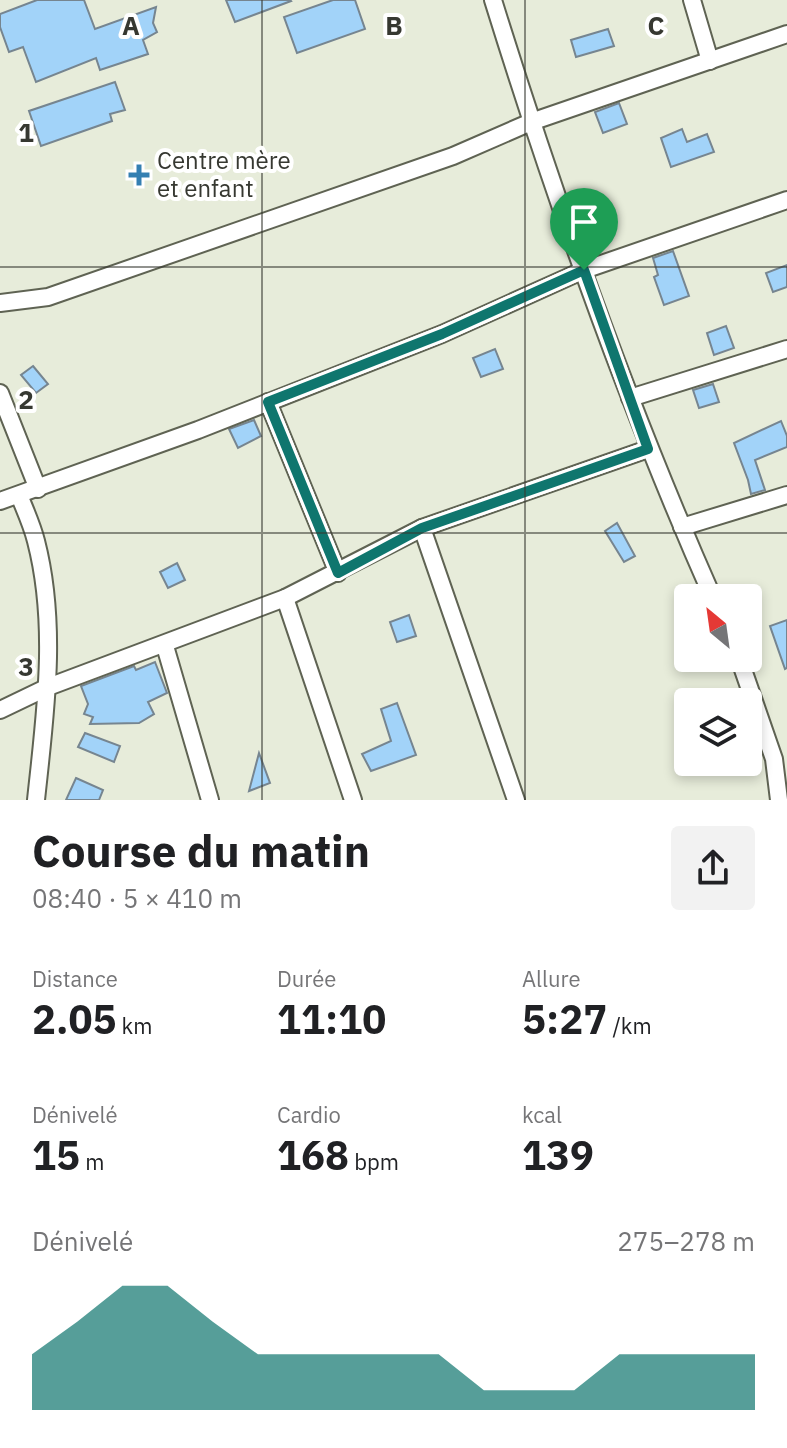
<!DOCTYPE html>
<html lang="fr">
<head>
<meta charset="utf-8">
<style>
  :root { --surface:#fff; --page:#f2f2f2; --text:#202124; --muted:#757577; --accent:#0f766e }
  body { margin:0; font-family:"IBM Plex Sans",sans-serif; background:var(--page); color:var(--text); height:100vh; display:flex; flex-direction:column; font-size:30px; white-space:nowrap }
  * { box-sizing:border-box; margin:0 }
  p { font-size:26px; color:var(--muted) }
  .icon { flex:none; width:44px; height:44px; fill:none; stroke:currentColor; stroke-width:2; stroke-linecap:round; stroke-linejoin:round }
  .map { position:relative; height:800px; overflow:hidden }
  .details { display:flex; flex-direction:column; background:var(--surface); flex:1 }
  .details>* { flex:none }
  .needle { width:52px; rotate:331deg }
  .buttons { position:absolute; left:674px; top:584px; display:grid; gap:16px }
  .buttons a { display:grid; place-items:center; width:88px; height:88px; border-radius:8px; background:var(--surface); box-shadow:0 4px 12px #0003; font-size:40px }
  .pin { position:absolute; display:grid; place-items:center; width:68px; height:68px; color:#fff; margin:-82px -34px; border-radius:50% 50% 50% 0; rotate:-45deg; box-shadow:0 0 8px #0007 }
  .pin .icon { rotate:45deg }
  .round { display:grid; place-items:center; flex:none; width:84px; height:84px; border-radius:8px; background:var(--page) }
  .head { display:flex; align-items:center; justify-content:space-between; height:136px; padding:0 32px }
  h1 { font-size:44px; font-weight:700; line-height:60px }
  .metrics { display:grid; grid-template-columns:repeat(3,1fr); gap:12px; height:136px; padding:8px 32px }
  .metrics div { display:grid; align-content:center }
  .metrics b { font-size:40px; font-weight:700 }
  .metrics small { font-size:22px; font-weight:400 }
  .metrics p { font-size:22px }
  .chart { height:224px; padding:16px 32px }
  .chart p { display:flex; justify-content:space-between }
  .chart svg { width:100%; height:144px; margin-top:8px; fill:var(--accent); opacity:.7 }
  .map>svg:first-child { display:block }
</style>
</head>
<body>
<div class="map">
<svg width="787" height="800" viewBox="0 0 787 800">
  <rect width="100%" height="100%" fill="#e7ecda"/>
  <g fill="#a2d3f9" stroke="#768590" stroke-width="2">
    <path d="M 37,0 L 84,0 L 95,29 L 156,7 L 153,23 L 157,32 L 143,40 L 148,54 L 100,70 L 96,58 L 36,82 L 23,47 L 9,52 L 0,27 L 0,14 Z"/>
    <path d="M 226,0 L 290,0 L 291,1 L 235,22 Z"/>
    <path d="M 333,0 L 355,0 L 365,29 L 297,53 L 284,17 Z"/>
    <path d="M 608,29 L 614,46 L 576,57 L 571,40 Z"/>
    <path d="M 115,82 L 125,110 L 110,114 L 112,121 L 41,146 L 29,111 Z"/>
    <path d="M 619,103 L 627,124 L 603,133 L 595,112 Z"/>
    <path d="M 682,129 L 687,142 L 707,134 L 714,152 L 671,167 L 661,138 Z"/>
    <path d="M 673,251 L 689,296 L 664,305 L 654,277 L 658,275 L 653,258 Z"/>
    <path d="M 787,265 L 787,287 L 773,292 L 766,273 Z"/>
    <path d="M 726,326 L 734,348 L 714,355 L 707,333 Z"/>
    <path d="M 495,349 L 503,369 L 481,377 L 473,358 Z"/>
    <path d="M 33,366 L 48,384 L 36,393 L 21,375 Z"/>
    <path d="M 713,384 L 719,402 L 699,408 L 693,390 Z"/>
    <path d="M 254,420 L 261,436 L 238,448 L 229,429 Z"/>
    <path d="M 781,421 L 787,436 L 787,447 L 755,460 L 765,490 L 751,494 L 748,480 L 734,443 Z"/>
    <path d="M 617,523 L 635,556 L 624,562 L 605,531 Z"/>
    <path d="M 177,563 L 185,580 L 168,588 L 160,572 Z"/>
    <path d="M 409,615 L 416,636 L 397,642 L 390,622 Z"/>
    <path d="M 787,620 L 787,668 L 785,669 L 770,626 Z"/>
    <path d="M 155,662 L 167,693 L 148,702 L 154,714 L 139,723 L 90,724 L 93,717 L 84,714 L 88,704 L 81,686 L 134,666 L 136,670 Z"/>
    <path d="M 397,703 L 416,755 L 371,771 L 362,754 L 391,741 L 381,709 Z"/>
    <path d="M 85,733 L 120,746 L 114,762 L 78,747 Z"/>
    <path d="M 259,753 L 270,783 L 249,791 Z"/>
    <path d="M 76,778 L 103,790 L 99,800 L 66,800 Z"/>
  </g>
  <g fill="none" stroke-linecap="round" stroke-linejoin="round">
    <g stroke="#5f6353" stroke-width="20">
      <g id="minor">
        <path d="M 493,0 C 556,203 627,404 713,598"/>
        <path d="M 692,0 L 710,61"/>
        <path d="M 0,303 L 48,297 L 453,156 L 531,122 L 787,34"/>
        <path d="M 0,393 L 38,489"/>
        <path d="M 630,398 L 787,349"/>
        <path d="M 268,402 L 338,573"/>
        <path d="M 19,495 C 25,510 32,525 36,541 C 58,626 45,715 36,800"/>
        <path d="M 0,501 L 198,430 L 442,334 L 584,270 L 787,200"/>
        <path d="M 682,527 L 787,495"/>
        <path d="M 422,528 L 516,800"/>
        <path d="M 285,598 L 353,800"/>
        <path d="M 165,646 L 210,800"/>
        <path d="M 739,658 L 774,759 L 779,800"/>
        <path d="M 0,710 L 48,687 L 285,598 L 422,528 L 648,449"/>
      </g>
    </g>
    <use href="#minor" stroke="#fff" stroke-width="16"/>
  </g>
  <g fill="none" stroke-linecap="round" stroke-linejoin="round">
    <g stroke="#fff" stroke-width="16">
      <path id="route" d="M 584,270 L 648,449 L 422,528 L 338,573 L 268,402 L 442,334 Z"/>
    </g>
    <use href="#route" stroke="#0f766e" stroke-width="10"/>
  </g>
  <path fill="none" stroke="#363831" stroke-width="2" stroke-opacity="0.55" d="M 262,0 L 262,800M 525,0 L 525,800M 0,267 L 787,267M 0,533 L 787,533"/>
  <path fill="#347fb2" stroke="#fff" stroke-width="3" d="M135 163h8v8h8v8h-8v8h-8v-8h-8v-8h8z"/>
  <g text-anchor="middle" stroke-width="8" stroke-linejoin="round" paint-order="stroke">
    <g font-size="24" fill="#363831" stroke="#fff" text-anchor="start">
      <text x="157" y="169">Centre mère<tspan x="157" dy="28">et enfant</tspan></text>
    </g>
  </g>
  <g font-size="26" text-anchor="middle" font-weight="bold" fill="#363831" stroke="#fff" stroke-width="8" stroke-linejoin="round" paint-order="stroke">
    <text x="131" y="35">A</text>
    <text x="394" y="35">B</text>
    <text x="656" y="35">C</text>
    <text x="26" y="142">1</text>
    <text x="26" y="409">2</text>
    <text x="26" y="676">3</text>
  </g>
</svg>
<div class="buttons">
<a><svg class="needle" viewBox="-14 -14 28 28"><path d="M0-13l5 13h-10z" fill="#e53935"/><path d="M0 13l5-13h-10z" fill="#757577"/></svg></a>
<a><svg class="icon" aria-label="layers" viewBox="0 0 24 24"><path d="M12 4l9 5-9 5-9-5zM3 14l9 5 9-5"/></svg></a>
</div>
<div class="pin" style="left:584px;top:270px;background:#1e9e55"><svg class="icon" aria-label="arrive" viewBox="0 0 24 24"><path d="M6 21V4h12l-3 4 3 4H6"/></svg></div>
</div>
<section class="details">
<div class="head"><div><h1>Course du matin</h1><p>08:40 · 5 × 410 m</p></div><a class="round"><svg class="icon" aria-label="share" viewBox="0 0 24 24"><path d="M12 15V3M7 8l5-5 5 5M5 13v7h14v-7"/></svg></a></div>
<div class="metrics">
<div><p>Distance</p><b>2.05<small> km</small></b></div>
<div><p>Durée</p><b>11:10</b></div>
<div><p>Allure</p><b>5:27<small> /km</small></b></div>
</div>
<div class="metrics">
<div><p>Dénivelé</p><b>15<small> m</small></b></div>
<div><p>Cardio</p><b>168<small> bpm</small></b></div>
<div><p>kcal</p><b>139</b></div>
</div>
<div class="chart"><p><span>Dénivelé</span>275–278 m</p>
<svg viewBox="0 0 160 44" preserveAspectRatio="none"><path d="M0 44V27L10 17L20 6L30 6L40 17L50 27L60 27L70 27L80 27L90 27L100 38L110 38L120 38L130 27L140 27L150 27L160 27V44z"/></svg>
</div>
</section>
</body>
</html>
